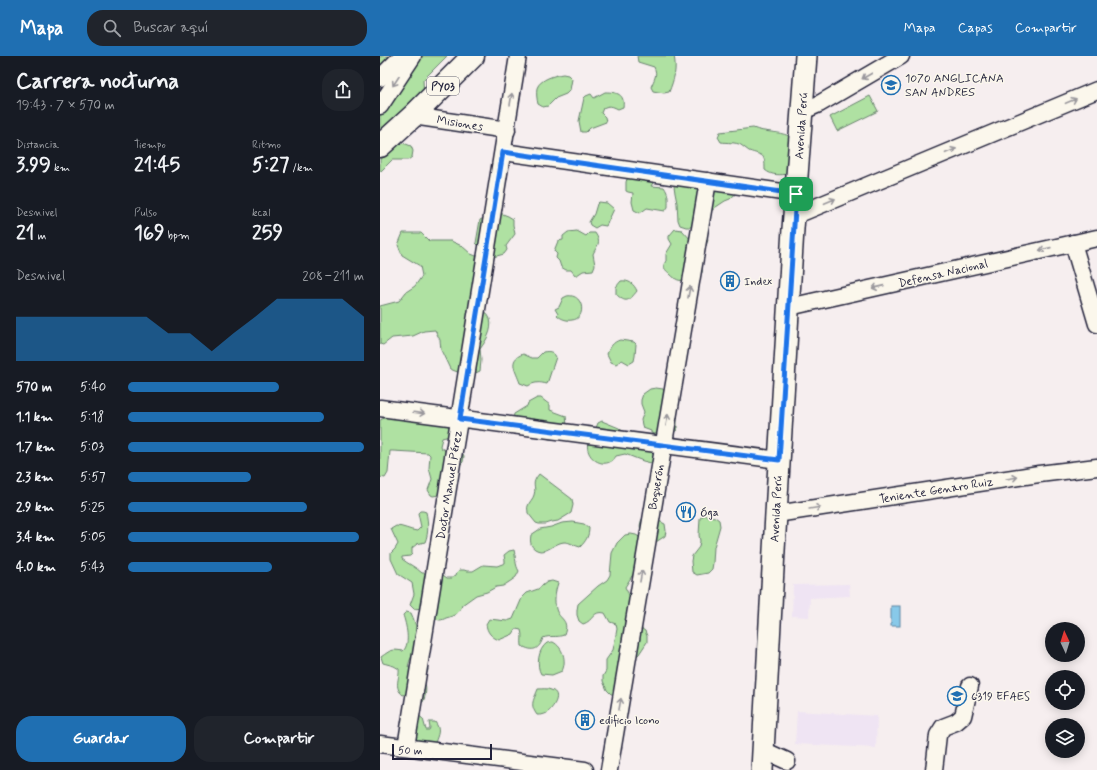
<!DOCTYPE html>
<html lang="es">
<head>
<meta charset="utf-8">
<style>
  :root { --surface:#171b24; --page:#20242c; --text:#f1f3f6; --muted:#9ea1a6; --accent:#1f6fb2 }
  body { margin:0; font-family:Mynerve,sans-serif; background:var(--page); color:var(--text); height:100vh; display:flex; flex-direction:column; font-size:15px; white-space:nowrap }
  * { box-sizing:border-box; margin:0 }
  p { font-size:13px; color:var(--muted) }
  .icon { flex:none; width:22px; height:22px; fill:none; stroke:currentColor; stroke-width:2; stroke-linecap:round; stroke-linejoin:round }
  .map { position:relative; flex:1; overflow:hidden }
  .side { display:flex; flex-direction:column; background:var(--surface); width:380px }
  .side>* { flex:none }
  .needle { width:26px; rotate:356deg }
  .fabs { position:absolute; left:665px; top:566px; display:grid; gap:8px }
  .fabs a { display:grid; place-items:center; width:40px; height:40px; border-radius:50%; background:var(--surface); box-shadow:0 2px 10px #0003; font-size:20px }
  .scale { position:absolute; left:12px; bottom:10px; width:100px; box-sizing:border-box; padding-left:4px; border:2px solid #22223b; border-top:0; font-size:11px; line-height:14px; white-space:nowrap; color:#22223b; -webkit-text-stroke:3px #fbf7ec; paint-order:stroke }
  .pin { position:absolute; display:grid; place-items:center; width:34px; height:34px; color:#fff; margin:-17px; border-radius:8px; box-shadow:0 2px 6px #0006 }
  .round { display:grid; place-items:center; flex:none; width:42px; height:42px; border-radius:16px; background:var(--page) }
  .summary { display:flex; align-items:center; justify-content:space-between; height:68px; padding:0 16px }
  h1 { font-size:22px; font-weight:800; line-height:30px }
  .stats { display:grid; grid-template-columns:repeat(3,1fr); gap:6px; height:68px; padding:4px 16px }
  .stats div { display:grid; align-content:center }
  .stats b { font-size:20px; font-weight:800 }
  .stats small { font-size:11px; font-weight:400 }
  .stats p { font-size:11px }
  .chart { height:112px; padding:8px 16px }
  .chart p { display:flex; justify-content:space-between }
  .chart svg { width:100%; height:72px; margin-top:4px; fill:var(--accent); opacity:.7 }
  .cta { display:flex; gap:8px; margin-top:auto; padding:8px 16px }
  .cta a { flex:1; height:46px; border-radius:16px; background:var(--accent); color:#fff; font-size:16px; font-weight:800; line-height:46px; text-align:center }
  .cta a+a { background:var(--page); color:var(--text) }
  ul { padding:0 16px; list-style:none; font-size:13px }
  li { display:grid; grid-template-columns:64px 48px 1fr; align-items:center; height:30px }
  li i { height:10px; border-radius:5px; background:var(--accent) }
  header { display:flex; align-items:center; gap:24px; box-sizing:border-box; height:56px; padding:0 20px; background:var(--accent); color:#fff }
  header strong { font-size:19px }
  nav { display:flex; gap:22px; margin-inline-start:auto; font-size:14px }
  .search { width:280px; height:36px; background:var(--page); display:flex; align-items:center; gap:10px; box-sizing:border-box; padding:0 14px; border-radius:16px; color:var(--muted); font-size:15px }
  main { display:flex; flex:1; min-height:0 }
  .map>svg:first-child { display:block }
</style>
</head>
<body>
<header>
<strong>Mapa</strong>
<div class="search"><svg class="icon" aria-label="search" viewBox="0 0 24 24"><circle cx="10" cy="10" r="6"/><path d="M15 15l6 6"/></svg>Buscar aquí</div>
<nav><a>Mapa</a><a>Capas</a><a>Compartir</a></nav>
</header>
<main>
<section class="side">
<div class="summary"><div><h1>Carrera nocturna</h1><p>19:43 · 7 × 570 m</p></div><a class="round"><svg class="icon" aria-label="share" viewBox="0 0 24 24"><path d="M12 15V3M7 8l5-5 5 5M5 13v7h14v-7"/></svg></a></div>
<div class="stats">
<div><p>Distancia</p><b>3.99<small> km</small></b></div>
<div><p>Tiempo</p><b>21:45</b></div>
<div><p>Ritmo</p><b>5:27<small> /km</small></b></div>
</div>
<div class="stats">
<div><p>Desnivel</p><b>21<small> m</small></b></div>
<div><p>Pulso</p><b>169<small> bpm</small></b></div>
<div><p>kcal</p><b>259</b></div>
</div>
<div class="chart"><p><span>Desnivel</span>208–211 m</p>
<svg viewBox="0 0 160 44" preserveAspectRatio="none"><path d="M0 44V17L10 17L20 17L30 17L40 17L50 17L60 17L70 27L80 27L90 38L100 27L110 17L120 6L130 6L140 6L150 6L160 17V44z"/></svg>
</div>
<ul>
<li><b>570 m</b>5:40<i style="width:64%"></i></li>
<li><b>1.1 km</b>5:18<i style="width:83%"></i></li>
<li><b>1.7 km</b>5:03<i style="width:100%"></i></li>
<li><b>2.3 km</b>5:57<i style="width:52%"></i></li>
<li><b>2.9 km</b>5:25<i style="width:76%"></i></li>
<li><b>3.4 km</b>5:05<i style="width:98%"></i></li>
<li><b>4.0 km</b>5:43<i style="width:61%"></i></li>
</ul>
<div class="cta"><a>Guardar</a><a>Compartir</a></div>
</section>
<div class="map">
<svg width="717" height="714" viewBox="0 0 717 714">
  <rect width="100%" height="100%" fill="#f6eeef"/>
  <filter id="ink" filterUnits="userSpaceOnUse"><feTurbulence type="fractalNoise" baseFrequency=".025" numOctaves="2"/><feDisplacementMap in="SourceGraphic" scale="8" xChannelSelector="R" yChannelSelector="G"/><feConvolveMatrix kernelMatrix="1 2 1 2 8 2 1 2 1" color-interpolation-filters="sRGB"/></filter>
  <g filter="url(#ink)">
    <g fill="#efe4f3">
      <path d="M 469,528 L 470,540 L 430,542 L 429,561 L 412,560 L 413,529 Z"/>
      <path d="M 417,655 L 497,660 L 496,692 L 415,688 Z"/>
    </g>
    <g fill="#afe1a2" stroke="#68826e">
      <path d="M 0,0 L 67,0 L 43,24 L 45,62 L 21,87 L 26,88 L 31,90 L 33,95 L 32,101 L 28,104 L 12,104 L 0,116 Z"/>
      <path d="M 257,0 L 294,0 C 297,14 294,23 289,36 L 284,37 L 273,35 L 271,31 C 274,23 278,19 274,11 L 258,6 Z"/>
      <path d="M 183,18 L 188,19 L 192,23 L 190,34 L 186,38 L 176,42 L 168,50 L 163,51 L 158,48 C 157,44 156,36 157,32 C 160,23 175,19 183,18 Z"/>
      <path d="M 225,36 C 237,36 245,38 243,51 L 238,53 C 232,50 229,49 223,52 L 221,57 L 225,61 L 226,66 L 210,72 L 206,76 L 201,76 L 199,65 L 204,42 L 206,40 L 211,38 L 214,42 Z"/>
      <path d="M 490,40 L 498,55 L 457,75 L 450,61 Z"/>
      <path d="M 373,72 C 385,77 398,75 409,80 L 409,118 C 400,119 392,120 385,114 C 385,97 383,100 369,95 C 366,93 364,91 361,89 C 356,86 347,87 341,86 L 338,81 L 340,76 Z"/>
      <path d="M 258,119 L 274,125 L 271,130 L 284,131 C 289,138 288,143 288,151 L 285,155 L 267,152 L 260,157 L 254,154 L 252,146 L 253,137 L 248,136 L 246,135 L 246,126 L 247,123 Z"/>
      <path d="M 297,125 L 363,131 L 350,143 L 345,145 L 336,151 L 315,169 L 311,171 L 306,171 L 300,169 L 298,164 L 297,147 L 295,137 L 294,130 Z"/>
      <path d="M 219,146 L 227,147 L 234,153 L 226,170 L 220,169 L 215,172 L 210,169 L 209,166 L 214,158 L 217,148 Z"/>
      <path d="M 120,157 L 128,160 L 133,163 L 133,169 L 135,178 L 126,190 L 127,194 L 124,198 L 113,201 L 101,192 L 96,187 L 100,164 L 107,160 Z"/>
      <path d="M 295,173 L 302,174 L 312,185 L 325,179 L 328,184 C 326,190 321,203 321,208 C 321,212 324,215 321,218 C 319,219 314,220 312,221 C 301,226 298,226 290,218 C 286,214 284,214 284,208 L 286,205 L 286,198 L 292,188 L 289,183 L 289,180 Z"/>
      <path d="M 197,175 L 206,180 L 209,177 L 215,177 C 222,187 217,189 213,198 L 215,209 L 213,214 L 203,215 L 197,219 L 195,219 L 191,214 L 186,214 L 181,211 L 179,205 L 176,202 L 177,198 L 174,195 L 178,185 L 183,184 L 183,180 L 188,176 Z"/>
      <path d="M 23,177 L 41,177 L 49,185 L 71,185 L 82,190 L 91,198 L 101,202 L 96,244 C 100,248 108,258 110,263 C 113,274 106,285 100,293 L 101,304 L 100,315 L 91,319 L 80,317 L 70,313 L 61,294 L 60,284 L 55,274 L 44,275 L 33,280 L 12,282 L 3,289 L 0,288 L 0,250 L 19,245 L 26,236 L 35,230 L 42,220 L 40,210 L 22,199 L 18,189 Z"/>
      <path d="M 241,225 C 249,224 254,228 257,235 C 249,245 246,248 236,238 L 236,231 Z"/>
      <path d="M 187,240 C 204,237 207,263 192,264 C 187,265 181,263 177,259 L 178,258 L 175,253 L 179,251 L 183,242 Z"/>
      <path d="M 240,284 L 254,286 L 256,288 L 255,300 L 254,305 L 249,308 L 242,304 L 236,308 L 231,306 L 227,298 C 230,291 233,286 240,284 Z"/>
      <path d="M 163,296 C 169,295 173,295 176,301 L 167,328 C 159,326 155,326 148,330 L 140,327 C 136,315 127,304 143,298 L 152,302 L 157,302 Z"/>
      <path d="M 276,332 L 283,333 L 297,357 L 297,374 C 287,381 282,379 271,377 L 271,375 L 263,372 L 262,369 L 261,364 L 264,356 L 261,348 L 261,344 L 263,338 L 270,333 Z"/>
      <path d="M 157,342 L 161,342 L 170,349 L 170,354 L 186,360 L 188,379 C 180,383 174,385 166,382 C 162,381 163,380 159,380 C 153,379 148,381 143,378 L 133,363 L 134,358 L 147,350 L 148,347 Z"/>
      <path d="M 52,351 L 57,351 L 60,352 L 67,367 L 71,370 L 70,380 L 62,382 L 60,390 L 61,392 C 71,398 74,395 83,398 L 84,400 L 83,406 L 60,428 L 60,436 L 59,439 L 53,440 L 51,439 L 48,434 L 52,423 L 49,412 L 50,399 L 48,397 L 13,395 L 10,395 L 8,417 L 5,422 L 0,421 L 0,364 L 11,359 Z"/>
      <path d="M 222,365 L 239,372 L 247,379 L 271,381 L 279,409 L 263,405 L 245,398 L 236,400 C 226,417 201,401 209,383 C 211,381 214,378 216,376 L 216,372 L 218,367 Z"/>
      <path d="M 159,418 L 192,443 L 193,449 L 191,457 L 178,465 L 172,466 L 166,468 L 159,468 L 156,467 L 148,457 C 148,454 147,452 148,450 C 149,446 153,443 154,439 C 157,429 150,429 159,418 Z"/>
      <path d="M 40,455 L 43,455 L 46,456 C 48,465 49,477 45,486 L 37,488 L 32,492 L 32,498 L 30,500 L 22,501 L 22,503 C 28,508 36,511 42,517 L 60,517 L 67,522 L 72,522 L 76,519 L 77,516 L 79,514 L 84,514 L 87,515 L 93,515 L 103,509 L 117,510 L 125,507 L 125,505 L 124,499 L 129,495 L 134,494 C 136,502 135,509 139,515 L 136,521 L 132,524 L 123,530 L 116,531 L 107,536 L 96,539 L 82,549 C 80,557 74,560 66,562 C 64,563 62,564 60,564 C 49,563 51,550 34,553 L 30,549 L 34,538 L 32,527 L 18,518 L 11,503 L 11,497 L 15,493 L 18,488 L 11,473 L 16,470 C 23,470 29,474 37,475 L 41,471 L 38,457 Z"/>
      <path d="M 324,459 L 335,461 L 339,464 L 340,470 L 334,491 L 333,507 L 332,513 L 328,517 L 317,519 L 312,516 L 311,505 L 312,500 L 319,491 L 320,485 L 319,479 L 320,462 Z"/>
      <path d="M 262,463 L 275,463 L 285,468 L 286,475 L 285,480 L 276,486 L 270,486 C 263,479 257,473 262,463 Z"/>
      <path d="M 193,466 L 204,468 L 209,472 C 209,480 206,485 200,491 C 195,490 190,486 185,486 C 174,486 166,500 155,493 C 150,490 150,484 151,479 L 160,473 L 171,471 L 182,467 Z"/>
      <path d="M 251,478 L 256,479 L 261,482 L 257,512 L 245,531 L 250,541 L 251,558 L 255,568 L 265,575 L 267,580 L 267,586 L 259,598 L 247,609 L 236,638 L 231,638 L 227,634 L 223,625 L 223,620 L 226,615 L 226,604 L 233,594 L 234,589 L 237,573 L 236,568 L 230,566 L 225,557 C 212,554 214,565 203,568 L 199,565 L 197,559 L 197,554 L 198,548 L 218,530 L 227,524 L 230,519 L 232,497 L 237,487 L 245,479 Z"/>
      <path d="M 172,525 L 178,527 C 175,536 174,544 176,553 C 179,564 190,563 184,579 C 176,582 170,579 163,582 C 159,594 153,596 142,590 C 141,584 143,580 141,574 L 136,573 L 133,578 L 119,584 C 111,581 107,576 106,568 L 109,563 L 127,565 L 133,563 L 142,542 L 147,537 L 158,533 L 167,526 Z"/>
      <path d="M 26,556 L 31,557 C 36,568 39,579 36,591 C 34,598 29,603 28,611 L 33,614 L 47,608 L 48,614 L 44,625 C 47,632 46,639 43,646 L 37,646 L 28,637 L 23,639 C 13,631 20,623 19,613 L 14,610 L 3,607 L 1,601 C 11,594 11,593 23,595 C 31,588 26,568 23,559 Z"/>
      <path d="M 173,586 C 183,591 187,605 182,615 L 172,619 L 161,618 C 156,610 158,593 167,587 C 168,587 171,586 173,586 Z"/>
      <path d="M 158,633 C 162,633 167,632 171,634 C 183,638 173,652 167,657 C 163,659 161,659 157,659 C 149,648 154,644 158,633 Z"/>
      <path d="M 37,658 L 43,663 L 46,674 L 49,674 L 50,672 L 49,666 L 55,666 C 61,674 58,678 55,687 L 52,688 L 36,686 Z"/>
    </g>
    <rect fill="#88c9e9" stroke="#5f86a3" x="511" y="550" width="9" height="20"/>
    <g fill="none" stroke-linecap="round" stroke-linejoin="round">
      <g stroke="#22223b" stroke-width="19">
        <g id="minor">
          <path d="M 0,22 L 22,0"/>
          <path d="M 0,50 L 33,0"/>
          <path d="M 423,55 L 439,48 L 521,0"/>
          <path d="M 33,60 L 127,74"/>
          <path d="M 123,96 L 416,138"/>
          <path d="M 414,160 L 717,34"/>
          <path d="M 693,187 L 717,268"/>
          <path d="M 409,251 L 717,182"/>
          <path d="M 0,352 L 399,404"/>
          <path d="M 396,458 L 659,418 L 717,411"/>
          <path d="M 0,688 L 205,714"/>
          <path d="M 26,691 L 138,0"/>
          <path d="M 383,694 L 407,705"/>
          <path d="M 229,714 L 328,125"/>
          <path d="M 554,714 L 558,679 L 563,671 L 576,666 L 583,660 L 590,630"/>
        </g>
      </g>
      <g stroke="#22223b" stroke-width="24">
        <path id="major" d="M 382,714 L 396,458 L 413,173 L 426,0"/>
      </g>
      <g stroke="#22223b" stroke-width="25">
        <path id="highway" d="M 0,90 L 33,60 L 93,0"/>
      </g>
      <use href="#minor" stroke="#fbf7ec" stroke-width="16"/>
      <use href="#major" stroke="#fbf7ec" stroke-width="21"/>
      <use href="#highway" stroke="#fbf7ec" stroke-width="22"/>
    </g>
    <defs><path id="oneway-shaft" d="M-6 0H5M1.5-3L5.5 0L1.5 3" fill="none" stroke-width="1.6" stroke-linecap="round" stroke-linejoin="round"/></defs>
    <g stroke="#99979c">
      <use href="#oneway-shaft" transform="translate(487 20) rotate(150)"/>
      <use href="#oneway-shaft" transform="translate(16 25) rotate(123)"/>
      <use href="#oneway-shaft" transform="translate(131 43) rotate(-81)"/>
      <use href="#oneway-shaft" transform="translate(691 45) rotate(-23)"/>
      <use href="#oneway-shaft" transform="translate(571 95) rotate(-23)"/>
      <use href="#oneway-shaft" transform="translate(450 145) rotate(-23)"/>
      <use href="#oneway-shaft" transform="translate(665 193) rotate(167)"/>
      <use href="#oneway-shaft" transform="translate(498 231) rotate(167)"/>
      <use href="#oneway-shaft" transform="translate(309 236) rotate(-80)"/>
      <use href="#oneway-shaft" transform="translate(39 357) rotate(7)"/>
      <use href="#oneway-shaft" transform="translate(287 364) rotate(-80)"/>
      <use href="#oneway-shaft" transform="translate(632 422) rotate(-9)"/>
      <use href="#oneway-shaft" transform="translate(435 452) rotate(-9)"/>
      <use href="#oneway-shaft" transform="translate(261 520) rotate(-80)"/>
      <use href="#oneway-shaft" transform="translate(240 648) rotate(-80)"/>
    </g>
  </g>
  <g fill="none" stroke-linecap="round" stroke-linejoin="round" filter="url(#ink)">
    <g stroke="#fff" stroke-width="8">
      <path id="route" d="M 123,96 L 416,138 L 399,404 L 80,363 Z"/>
    </g>
    <use href="#route" stroke="#1a73e8" stroke-width="5"/>
  </g>
  <defs>
    <g id="school-ring" transform="scale(1)"><circle r="9.5" fill="#fbf7ec" stroke="#1f6fb2" stroke-width="1.5"/><path d="M0-5L7-2L0 1L-7-2ZM-4 1L0 2.5L4 1V4Q0 6-4 4Z" fill="#1f6fb2"/></g>
    <g id="building-ring" transform="scale(1)"><circle r="9.5" fill="#fbf7ec" stroke="#1f6fb2" stroke-width="1.5"/><path d="M-4-6H4V6H1V3H-1V6H-4ZM-2.5-4.3h1.7v1.8h-1.7ZM.8-4.3h1.7v1.8H.8ZM-2.5-1h1.7V.8h-1.7ZM.8-1h1.7V.8H.8Z" fill="#1f6fb2"/></g>
    <g id="restaurant-ring" transform="scale(1)"><circle r="9.5" fill="#fbf7ec" stroke="#1f6fb2" stroke-width="1.5"/><path d="M-5-6h1v4h1v-4h1v4h1v-4h1v5L-1.5 .5V6h-2V.5L-5-1ZM5-6V6H3V1.5H1.5Q1.5-4 5-6Z" fill="#1f6fb2"/></g>
  </defs>
  <g fill-rule="evenodd">
    <use href="#school-ring" x="511" y="29"/>
    <use href="#building-ring" x="350" y="225"/>
    <use href="#restaurant-ring" x="306" y="456"/>
    <use href="#school-ring" x="577" y="640"/>
    <use href="#building-ring" x="205" y="664"/>
  </g>
  <g text-anchor="middle" stroke-width="3" stroke-linejoin="round" paint-order="stroke">
    <rect fill="#fbf7ec" stroke="#636270" stroke-width="1" x="47" y="21" width="32" height="18" rx="3"/>
    <g font-size="11" font-weight="bold" fill="#22223b">
      <text x="63" y="34">PY03</text>
    </g>
    <g font-size="12" fill="#22223b" stroke="#fbf7ec" text-anchor="start">
      <text x="525" y="26">1070 ANGLICANA<tspan x="525" dy="14">SAN ANDRES</tspan></text>
      <text x="364" y="229">Index</text>
      <text x="320" y="460">Óga</text>
      <text x="591" y="644">6319 EFAES</text>
      <text x="219" y="668">edificio Icono</text>
    </g>
    <g font-size="12" fill="#22223b" stroke="#fbf7ec">
      <text transform="translate(80 67) rotate(9)" y="4">Misiones</text>
      <text transform="translate(421 70) rotate(-86)" y="4">Avenida Perú</text>
      <text transform="translate(563 217) rotate(-13)" y="4">Defensa Nacional</text>
      <text transform="translate(69 429) rotate(-81)" y="4">Doctor Manuel Pérez</text>
      <text transform="translate(276 431) rotate(-80)" y="4">Boquerón</text>
      <text transform="translate(556 434) rotate(-9)" y="4">Teniente Genaro Ruiz</text>
      <text transform="translate(396 453) rotate(-87)" y="4">Avenida Perú</text>
    </g>
  </g>
</svg>
<div class="fabs">
<a><svg class="needle" viewBox="-14 -14 28 28"><path d="M0-13l5 13h-10z" fill="#e53935"/><path d="M0 13l5-13h-10z" fill="#9ea1a6"/></svg></a>
<a><svg class="icon" aria-label="locate" viewBox="0 0 24 24"><circle cx="12" cy="12" r="6"/><path d="M12 2v4M12 18v4M2 12h4M18 12h4"/></svg></a>
<a><svg class="icon" aria-label="layers" viewBox="0 0 24 24"><path d="M12 4l9 5-9 5-9-5zM3 14l9 5 9-5"/></svg></a>
</div>
<div class="scale">50 m</div>
<div class="pin" style="left:416px;top:138px;background:#1e9e55"><svg class="icon" aria-label="arrive" viewBox="0 0 24 24"><path d="M6 21V4h12l-3 4 3 4H6"/></svg></div>
</div>
</main>
</body>
</html>
